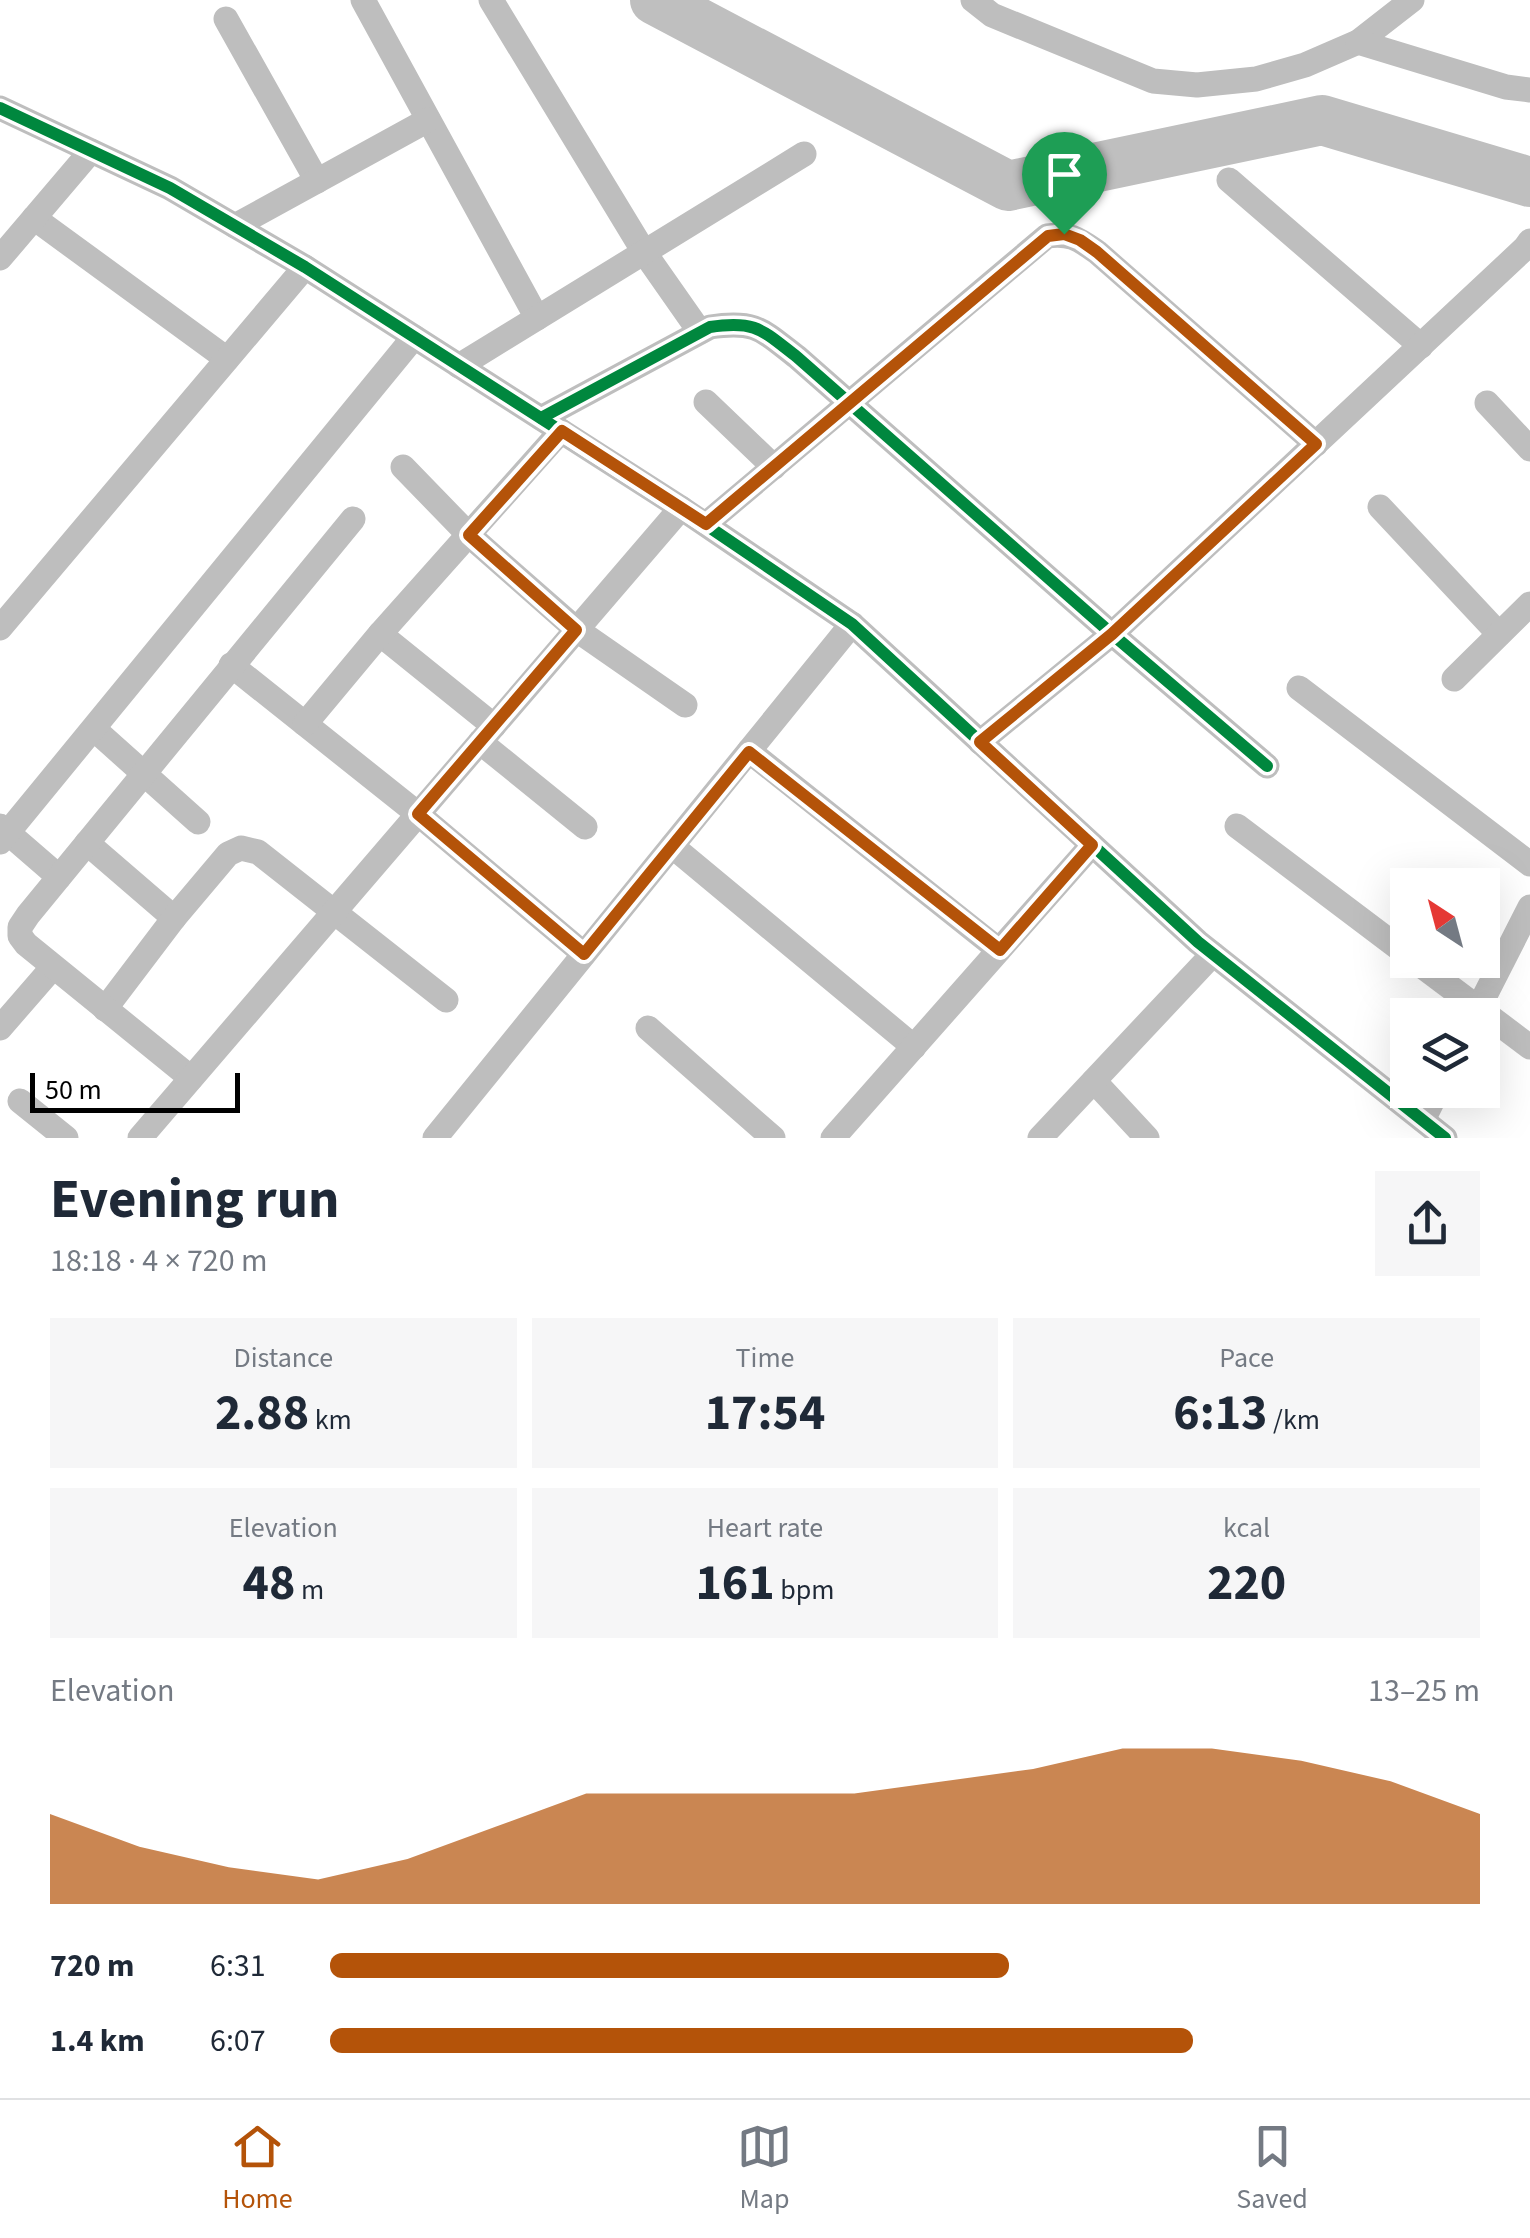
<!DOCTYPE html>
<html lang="en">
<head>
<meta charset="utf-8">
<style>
  :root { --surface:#fff; --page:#f6f6f7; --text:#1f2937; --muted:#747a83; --line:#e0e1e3; --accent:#b45309 }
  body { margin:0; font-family:"Source Sans 3",sans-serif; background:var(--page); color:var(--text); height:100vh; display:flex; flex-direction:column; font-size:38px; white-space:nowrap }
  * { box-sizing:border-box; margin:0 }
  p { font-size:32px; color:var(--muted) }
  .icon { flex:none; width:55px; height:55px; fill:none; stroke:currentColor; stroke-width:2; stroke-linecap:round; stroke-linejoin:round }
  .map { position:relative; height:1138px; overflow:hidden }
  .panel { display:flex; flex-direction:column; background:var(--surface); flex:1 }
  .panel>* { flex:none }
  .needle { width:65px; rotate:324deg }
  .fabs { position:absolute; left:1390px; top:868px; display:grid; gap:20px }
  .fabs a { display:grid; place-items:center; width:110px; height:110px; border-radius:0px; background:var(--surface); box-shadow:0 10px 40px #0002; font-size:50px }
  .scale { position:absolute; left:30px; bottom:25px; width:210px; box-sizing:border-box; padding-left:10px; border:5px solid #000; border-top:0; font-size:28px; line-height:35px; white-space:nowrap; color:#000; -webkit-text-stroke:8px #fff; paint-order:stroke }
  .pin { position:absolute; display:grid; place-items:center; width:85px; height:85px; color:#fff; margin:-102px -42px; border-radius:50% 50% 50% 0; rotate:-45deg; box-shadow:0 0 10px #0007 }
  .pin .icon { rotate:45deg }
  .round { display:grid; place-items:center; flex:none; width:105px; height:105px; border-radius:0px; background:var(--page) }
  .overview { display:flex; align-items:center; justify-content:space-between; height:170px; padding:0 50px }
  h1 { font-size:55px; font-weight:700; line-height:75px }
  .metrics { display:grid; grid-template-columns:repeat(3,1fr); gap:15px; height:170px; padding:10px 50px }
  .metrics div { display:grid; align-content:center; border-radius:0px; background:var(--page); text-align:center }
  .metrics b { font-size:50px; font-weight:700 }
  .metrics small { font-size:28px; font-weight:400 }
  .metrics p { font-size:28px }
  .chart { height:280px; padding:20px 50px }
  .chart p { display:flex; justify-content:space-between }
  .chart svg { width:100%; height:180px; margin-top:10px; fill:var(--accent); opacity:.7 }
  ul { padding:0 50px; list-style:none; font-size:32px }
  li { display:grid; grid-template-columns:160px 120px 1fr; align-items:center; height:75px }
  li i { height:25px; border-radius:12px; background:var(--accent) }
  .menu { display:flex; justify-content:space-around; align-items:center; height:140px; border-top:2px solid var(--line); background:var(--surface); font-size:28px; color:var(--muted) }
  .menu a { display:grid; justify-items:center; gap:5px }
  .menu .selected { color:var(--accent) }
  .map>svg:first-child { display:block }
</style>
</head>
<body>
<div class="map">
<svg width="1530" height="1138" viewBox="0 0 1530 1138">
  <rect width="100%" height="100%" fill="#fff"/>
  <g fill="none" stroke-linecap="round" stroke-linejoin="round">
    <path stroke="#bfbfbf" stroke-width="50" d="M 655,0 L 1008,186 L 1322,120 L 1530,182"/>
    <g stroke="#bebebe" stroke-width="25">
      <path d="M 363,0 L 537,318"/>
      <path d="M 491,0 L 644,252 L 700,332"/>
      <path d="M 973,0 L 992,15 L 1153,81 L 1197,85 L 1256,79 L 1305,65 L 1358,42 L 1412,0"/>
      <path d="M 226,19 L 317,181"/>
      <path d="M 1358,42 L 1506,87 L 1530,90"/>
      <path d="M 0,108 L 170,188 L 305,267 L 681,508 L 852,624 L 1198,942 L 1445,1138"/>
      <path d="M 1229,180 L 1421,346"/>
      <path d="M 34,218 L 227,359"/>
      <path d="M 235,226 L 428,120"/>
      <path d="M 0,258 L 91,151"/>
      <path d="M 459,366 L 804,154"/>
      <path d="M 706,402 L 774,467"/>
      <path d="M 1487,403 L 1530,449"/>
      <path d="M 541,418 L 710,327 C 756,320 762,330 797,357 L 1112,634 L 1267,766"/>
      <path d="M 403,467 L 469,535 L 577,630 L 685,705"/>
      <path d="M 1380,507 L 1499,634"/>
      <path d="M 706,524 L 1047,236 C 1071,233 1078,239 1097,252 L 1316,444"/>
      <path d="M 0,628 L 305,267"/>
      <path d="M 380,634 L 494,726"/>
      <path d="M 231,665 L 418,814 L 584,954"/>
      <path d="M 1454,679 L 1530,604"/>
      <path d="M 1299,688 L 1530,864"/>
      <path d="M 305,724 L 380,634 L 561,431"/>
      <path d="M 94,729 L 198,822"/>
      <path d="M 480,742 L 585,827"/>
      <path d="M 980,742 L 1112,634 L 1525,248 L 1530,241"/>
      <path d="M 749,751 L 999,950"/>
      <path d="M 0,826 L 59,877"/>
      <path d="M 1237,826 L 1408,955"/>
      <path d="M 0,842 L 414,337"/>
      <path d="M 87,843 L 174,918"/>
      <path d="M 672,846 L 914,1047"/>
      <path d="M 1414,960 L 1530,1047"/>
      <path d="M 105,1009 L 174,918 L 228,854 L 241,848 L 258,852 L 446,1000"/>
      <path d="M 1475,1015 L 1530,907"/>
      <path d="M 0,1028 L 53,967"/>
      <path d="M 648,1028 L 773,1138"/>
      <path d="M 191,1078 L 26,944 L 20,936 L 20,927 L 28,915 L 353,519"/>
      <path d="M 1094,1081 L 1147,1138"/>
      <path d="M 20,1101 L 66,1138"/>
      <path d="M 1423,1120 L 1438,1090"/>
      <path d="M 140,1138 L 681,508"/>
      <path d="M 435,1138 L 852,624"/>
      <path d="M 833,1138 L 1092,845"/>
      <path d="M 1040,1138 L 1213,954"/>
    </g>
    <g stroke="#fff" stroke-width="19">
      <g id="cycleway">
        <path d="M 0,108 L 170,188 L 305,267 L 681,508 L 852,624 L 1198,942 L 1445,1138"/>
        <path d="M 541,418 L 710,327 C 756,320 762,330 797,357 L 1112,634 L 1267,766"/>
      </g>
    </g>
    <use href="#cycleway" stroke="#00873e" stroke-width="12"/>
  </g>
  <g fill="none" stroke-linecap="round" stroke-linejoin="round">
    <g stroke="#fff" stroke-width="20">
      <path id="route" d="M 1064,234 L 1080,240 L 1097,252 L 1316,444 L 1112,634 L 980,742 L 1092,845 L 1000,950 L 749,752 L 584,954 L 418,814 L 576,630 L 469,535 L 562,431 L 706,524 L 1048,236 Z"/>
    </g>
    <use href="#route" stroke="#b45309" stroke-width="12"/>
  </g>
</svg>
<div class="fabs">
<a><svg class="needle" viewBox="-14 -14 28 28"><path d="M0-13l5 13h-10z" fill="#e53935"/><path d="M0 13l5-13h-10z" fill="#747a83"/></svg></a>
<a><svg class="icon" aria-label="layers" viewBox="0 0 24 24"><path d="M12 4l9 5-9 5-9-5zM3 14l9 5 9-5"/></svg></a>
</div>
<div class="scale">50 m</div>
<div class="pin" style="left:1064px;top:234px;background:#1e9e55"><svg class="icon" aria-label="arrive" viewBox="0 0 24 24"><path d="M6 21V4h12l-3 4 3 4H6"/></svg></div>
</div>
<section class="panel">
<div class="overview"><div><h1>Evening run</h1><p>18:18 · 4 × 720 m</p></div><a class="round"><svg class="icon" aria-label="share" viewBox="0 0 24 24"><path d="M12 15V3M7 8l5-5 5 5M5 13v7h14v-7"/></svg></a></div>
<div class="metrics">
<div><p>Distance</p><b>2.88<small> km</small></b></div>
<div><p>Time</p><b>17:54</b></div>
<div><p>Pace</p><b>6:13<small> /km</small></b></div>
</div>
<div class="metrics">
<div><p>Elevation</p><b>48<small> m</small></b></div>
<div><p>Heart rate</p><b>161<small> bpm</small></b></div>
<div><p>kcal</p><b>220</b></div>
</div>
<div class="chart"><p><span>Elevation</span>13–25 m</p>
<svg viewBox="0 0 160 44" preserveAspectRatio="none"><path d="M0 44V22L10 30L20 35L30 38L40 33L50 25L60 17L70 17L80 17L90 17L100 14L110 11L120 6L130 6L140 9L150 14L160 22V44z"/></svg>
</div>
<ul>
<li><b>720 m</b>6:31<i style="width:59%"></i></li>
<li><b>1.4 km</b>6:07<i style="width:75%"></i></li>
</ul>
</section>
<nav class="menu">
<a class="selected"><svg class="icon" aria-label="home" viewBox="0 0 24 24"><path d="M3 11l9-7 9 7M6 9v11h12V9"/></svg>Home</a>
<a><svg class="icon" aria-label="map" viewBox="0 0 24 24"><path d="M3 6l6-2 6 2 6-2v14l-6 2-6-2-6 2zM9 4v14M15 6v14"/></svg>Map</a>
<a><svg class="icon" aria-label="saved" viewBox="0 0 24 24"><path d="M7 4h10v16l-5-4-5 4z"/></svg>Saved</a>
</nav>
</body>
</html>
